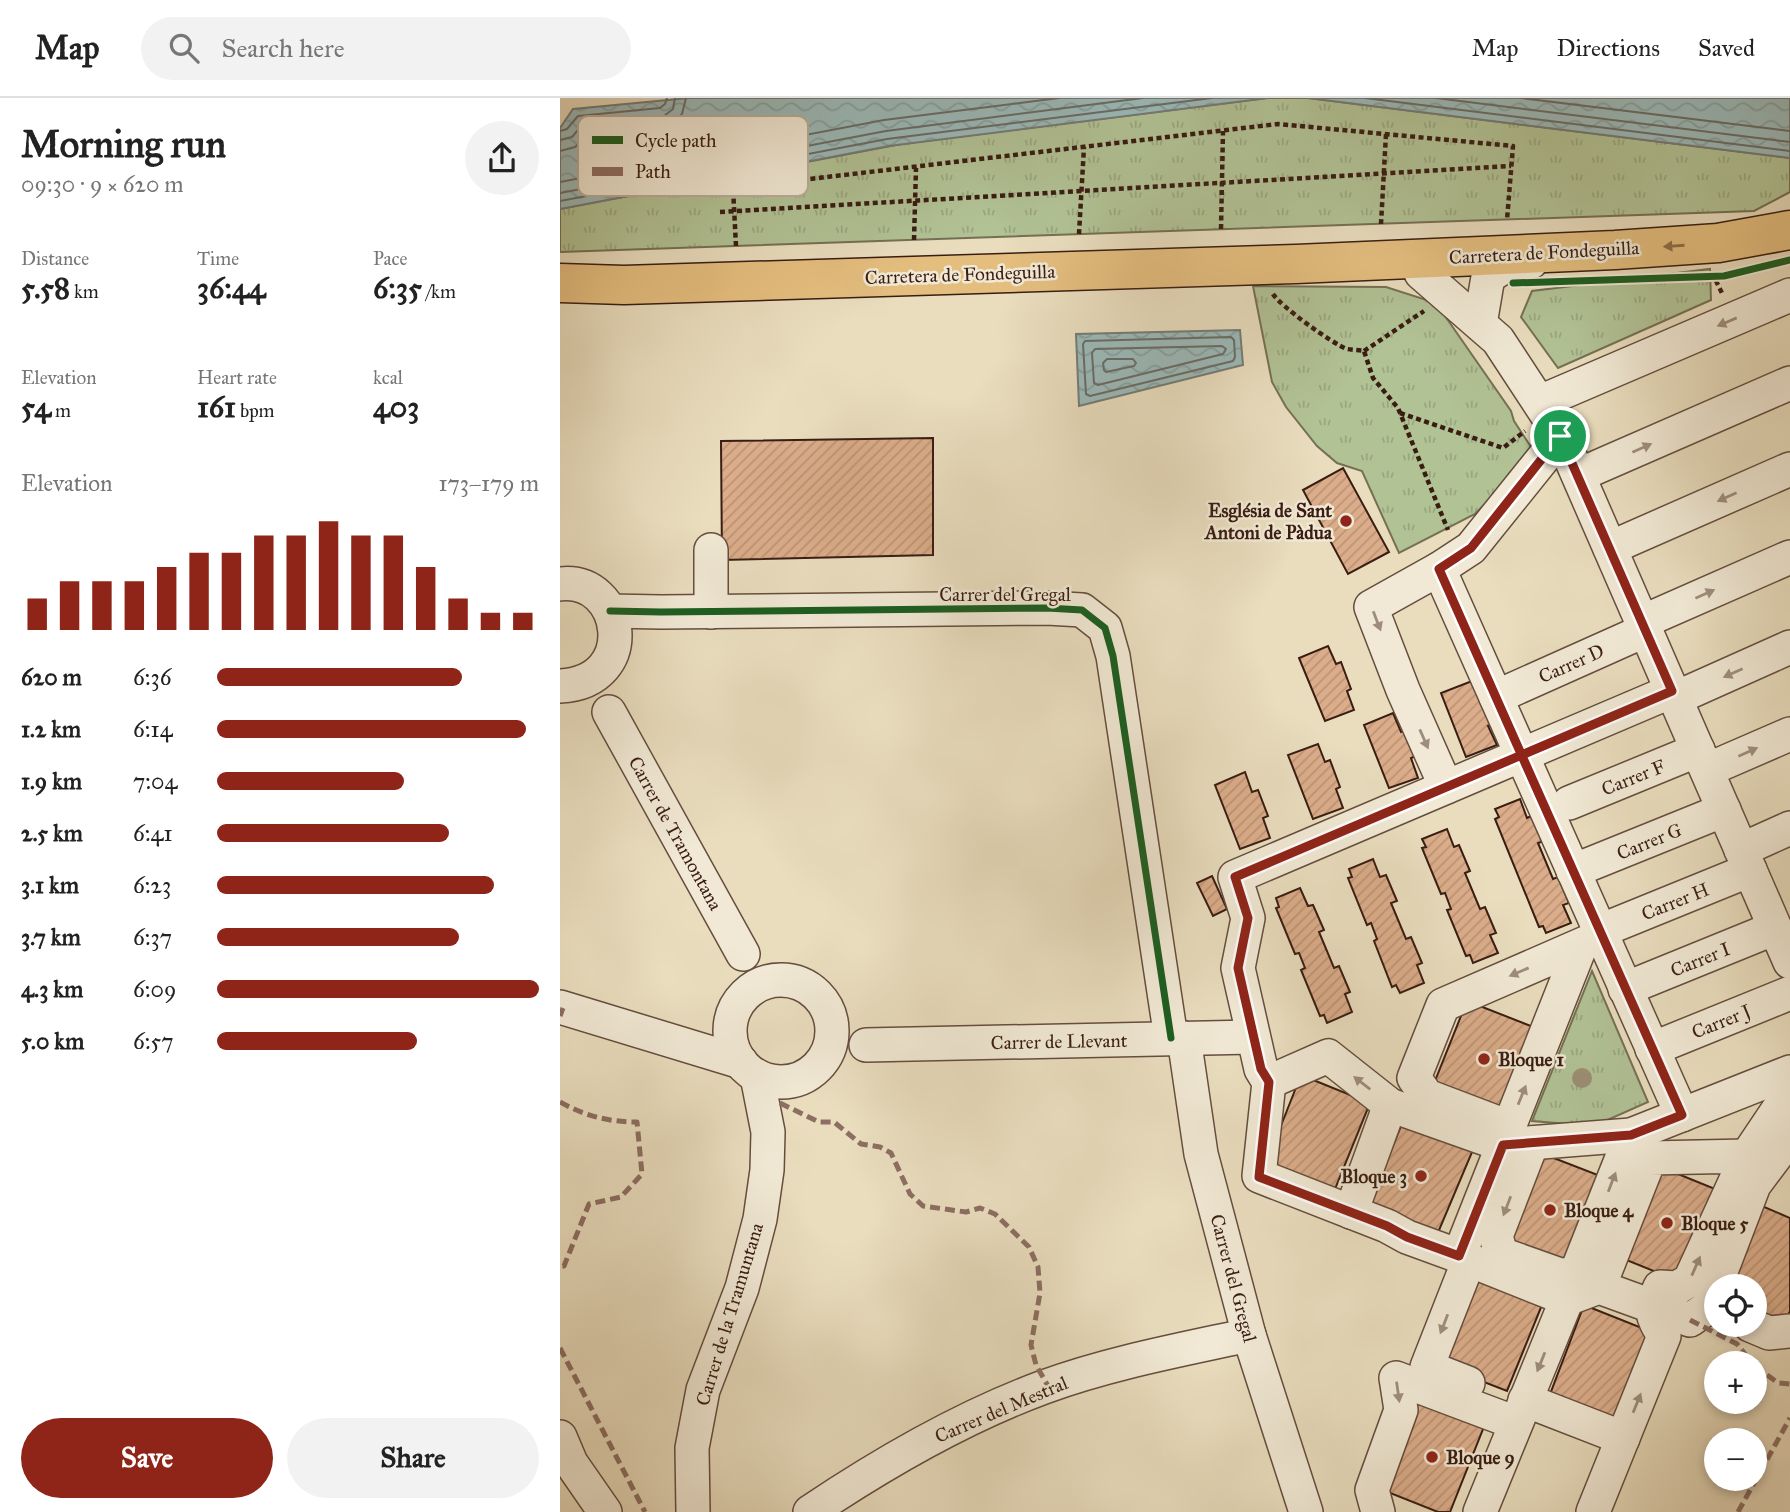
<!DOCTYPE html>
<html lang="en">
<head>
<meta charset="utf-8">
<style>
  :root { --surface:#fff; --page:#f2f2f2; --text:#222; --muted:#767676; --line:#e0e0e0; --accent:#8f2418 }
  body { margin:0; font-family:"IM FELL Great Primer",serif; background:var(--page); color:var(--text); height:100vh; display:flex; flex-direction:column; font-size:26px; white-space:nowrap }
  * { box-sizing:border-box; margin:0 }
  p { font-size:23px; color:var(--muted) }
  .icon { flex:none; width:38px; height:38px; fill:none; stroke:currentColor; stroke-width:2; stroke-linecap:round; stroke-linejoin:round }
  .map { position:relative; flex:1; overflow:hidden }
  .drawer { display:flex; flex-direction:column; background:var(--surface); width:560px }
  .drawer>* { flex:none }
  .tools { position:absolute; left:1144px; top:1176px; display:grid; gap:14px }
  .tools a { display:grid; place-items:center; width:63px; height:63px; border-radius:50%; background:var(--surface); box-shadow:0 4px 10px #0003; font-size:35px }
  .pin { position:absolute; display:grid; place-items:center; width:60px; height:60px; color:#fff; margin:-30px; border:4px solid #fff; border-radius:50%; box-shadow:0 2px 7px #0007 }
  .round { display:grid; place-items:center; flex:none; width:74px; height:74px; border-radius:37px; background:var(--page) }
  .summary { display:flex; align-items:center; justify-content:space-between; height:119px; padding:0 21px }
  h1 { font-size:38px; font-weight:800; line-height:52px }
  .figures { display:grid; grid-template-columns:repeat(3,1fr); gap:10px; height:119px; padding:7px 21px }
  .figures div { display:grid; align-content:center }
  .figures b { font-size:30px; font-weight:800 }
  .figures small { font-size:19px; font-weight:400 }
  .figures p { font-size:19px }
  .chart { height:196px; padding:14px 21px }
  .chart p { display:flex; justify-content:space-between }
  .chart svg { width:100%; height:126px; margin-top:7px; stroke:var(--accent); stroke-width:6 }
  .cta { display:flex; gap:14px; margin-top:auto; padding:14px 21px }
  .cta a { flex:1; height:80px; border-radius:42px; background:var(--accent); color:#fff; font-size:28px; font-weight:800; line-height:80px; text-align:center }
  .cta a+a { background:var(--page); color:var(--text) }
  ul { padding:0 21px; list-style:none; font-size:23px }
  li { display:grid; grid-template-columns:112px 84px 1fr; align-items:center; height:52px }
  li i { height:18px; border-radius:9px; background:var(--accent) }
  header { display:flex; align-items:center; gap:42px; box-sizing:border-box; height:98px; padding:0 35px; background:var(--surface); border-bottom:2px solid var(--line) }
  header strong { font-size:33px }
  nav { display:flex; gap:38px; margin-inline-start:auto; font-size:24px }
  .search { width:490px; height:63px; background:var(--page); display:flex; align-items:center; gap:18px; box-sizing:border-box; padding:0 24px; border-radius:38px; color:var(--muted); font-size:26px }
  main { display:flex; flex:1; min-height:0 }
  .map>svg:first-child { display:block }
</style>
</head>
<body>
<header>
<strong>Map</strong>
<div class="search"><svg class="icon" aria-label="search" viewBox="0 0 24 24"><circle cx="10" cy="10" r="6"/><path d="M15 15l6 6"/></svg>Search here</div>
<nav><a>Map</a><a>Directions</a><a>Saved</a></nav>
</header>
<main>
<section class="drawer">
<div class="summary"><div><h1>Morning run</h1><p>09:30 · 9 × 620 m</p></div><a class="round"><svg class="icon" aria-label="share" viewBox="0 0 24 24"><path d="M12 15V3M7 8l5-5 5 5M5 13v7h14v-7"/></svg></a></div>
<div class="figures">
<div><p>Distance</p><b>5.58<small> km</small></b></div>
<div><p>Time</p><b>36:44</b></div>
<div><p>Pace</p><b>6:35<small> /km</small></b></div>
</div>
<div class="figures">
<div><p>Elevation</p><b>54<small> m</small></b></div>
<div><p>Heart rate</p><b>161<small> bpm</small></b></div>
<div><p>kcal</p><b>403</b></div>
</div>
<div class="chart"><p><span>Elevation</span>173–179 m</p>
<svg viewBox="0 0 160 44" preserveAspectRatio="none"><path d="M5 44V33M15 44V27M25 44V27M35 44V27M45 44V22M55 44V17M65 44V17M75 44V11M85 44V11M95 44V6M105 44V11M115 44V11M125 44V22M135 44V33M145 44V38M155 44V38"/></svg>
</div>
<ul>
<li><b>620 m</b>6:36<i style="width:76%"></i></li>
<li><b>1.2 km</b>6:14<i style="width:96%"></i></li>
<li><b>1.9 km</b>7:04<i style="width:58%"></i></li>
<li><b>2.5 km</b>6:41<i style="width:72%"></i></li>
<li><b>3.1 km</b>6:23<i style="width:86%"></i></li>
<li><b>3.7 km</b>6:37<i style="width:75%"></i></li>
<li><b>4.3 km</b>6:09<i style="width:100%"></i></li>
<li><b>5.0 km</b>6:57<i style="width:62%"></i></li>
</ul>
<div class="cta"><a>Save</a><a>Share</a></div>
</section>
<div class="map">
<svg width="1230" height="1414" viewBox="0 0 1230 1414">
  <defs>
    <pattern id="grass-tufts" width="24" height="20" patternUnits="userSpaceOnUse" patternTransform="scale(1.75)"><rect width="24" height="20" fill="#b1c295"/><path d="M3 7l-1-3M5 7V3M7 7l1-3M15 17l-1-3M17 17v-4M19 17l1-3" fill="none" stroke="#99a680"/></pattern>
    <pattern id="water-waves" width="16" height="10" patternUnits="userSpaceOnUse" patternTransform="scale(1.75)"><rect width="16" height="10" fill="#9bbaba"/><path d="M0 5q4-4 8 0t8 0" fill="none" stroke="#869f9f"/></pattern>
    <pattern id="building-hatch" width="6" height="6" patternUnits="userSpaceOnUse" patternTransform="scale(1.75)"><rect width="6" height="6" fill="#dbad8a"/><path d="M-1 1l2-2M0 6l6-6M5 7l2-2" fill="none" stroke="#bd9476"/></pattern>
  </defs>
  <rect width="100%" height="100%" fill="#e9ddbe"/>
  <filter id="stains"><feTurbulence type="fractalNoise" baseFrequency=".00286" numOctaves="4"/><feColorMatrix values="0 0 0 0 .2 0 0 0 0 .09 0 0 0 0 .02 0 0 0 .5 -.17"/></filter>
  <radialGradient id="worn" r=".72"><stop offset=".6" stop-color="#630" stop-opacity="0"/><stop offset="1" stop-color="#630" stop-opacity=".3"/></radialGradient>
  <g fill="url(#grass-tufts)" stroke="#757054" stroke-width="2">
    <path d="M 707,0 L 748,0 L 1230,60 L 1230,94 L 1194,113 L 0,154 L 0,111 L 341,46 Z"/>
    <path d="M 1150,171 L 1151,202 L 998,270 L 961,219 L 972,193 Z"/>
    <path d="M 693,188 L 826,189 L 876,205 L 951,313 L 954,323 L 975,355 L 915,416 L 839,455 L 802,373 L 777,365 L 757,348 L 726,309 L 712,284 Z"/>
    <path d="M 1032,873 L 1088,1004 L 1034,1028 L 972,1023 Z"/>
  </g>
  <g fill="url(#water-waves)" stroke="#747b77" stroke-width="2">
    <path d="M 129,0 L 708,0 L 329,48 L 0,111 L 0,30 L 13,11 Z"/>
    <path d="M 748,0 L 1230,0 L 1230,60 Z"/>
    <path d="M 680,232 L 683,267 L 519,308 L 516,236 Z"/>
  </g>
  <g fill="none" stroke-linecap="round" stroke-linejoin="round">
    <g stroke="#6a6c66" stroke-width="2">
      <path d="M 805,0 L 1230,53"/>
      <path d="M 876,0 L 1230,44"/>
      <path d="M 961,0 L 1230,33"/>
      <path d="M 0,33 L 7,31 L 18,18 L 100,10 L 105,6 L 107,0"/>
      <path d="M 0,42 L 12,39 L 23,26 L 104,18 L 113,11 L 115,0"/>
      <path d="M 0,53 L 15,49 L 29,36 L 110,27 L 122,16 L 126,0"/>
      <path d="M 0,84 L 324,22 L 499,0"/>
      <path d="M 0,95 L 326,33 L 583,0"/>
      <path d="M 0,103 L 327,41 L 652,0"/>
      <path d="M 671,239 L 674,242 L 675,259 L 673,263 L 530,298 L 526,296 L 523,246 L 525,243 Z"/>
      <path d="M 662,248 L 666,251 L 663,256 L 538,287 L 534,285 L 532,255 L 535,251 Z"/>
      <path d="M 547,261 L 573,261 L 576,265 L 574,268 L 546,274 L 544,272 L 543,265 Z"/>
    </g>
  </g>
  <g fill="url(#building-hatch)" stroke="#391d13" stroke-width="2">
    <path d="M 373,340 L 373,457 L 162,462 L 161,343 Z"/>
    <path d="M 783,370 L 829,454 L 788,476 L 743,392 Z"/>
    <path d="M 768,548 L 776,566 L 781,564 L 791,591 L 787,593 L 794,612 L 765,623 L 739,560 Z"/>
    <path d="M 912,583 L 935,626 L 928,628 L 937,647 L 906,659 L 881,595 Z"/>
    <path d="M 833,615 L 841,634 L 845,632 L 856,658 L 851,660 L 858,680 L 829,690 L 804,627 Z"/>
    <path d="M 758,646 L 765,664 L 770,662 L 780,689 L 776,691 L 783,710 L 753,721 L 728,657 Z"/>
    <path d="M 685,674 L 692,694 L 698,692 L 708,718 L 703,720 L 710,740 L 680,751 L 655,687 Z"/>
    <path d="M 960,701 L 967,720 L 973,717 L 984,743 L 978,745 L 993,781 L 998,779 L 1009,805 L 1003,807 L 1011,825 L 986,835 L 983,828 L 979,829 L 935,721 L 939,719 L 935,711 Z"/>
    <path d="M 887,731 L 894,749 L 899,747 L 910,773 L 905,775 L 920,811 L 925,809 L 936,835 L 930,837 L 938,855 L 913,865 L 910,857 L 906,858 L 887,812 L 891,811 L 885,795 L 881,796 L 862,750 L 866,749 L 862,741 Z"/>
    <path d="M 813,761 L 820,779 L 826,777 L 837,803 L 831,805 L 846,841 L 851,839 L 862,865 L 857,867 L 864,885 L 840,895 L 836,887 L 832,889 L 814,843 L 817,841 L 811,825 L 807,827 L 788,780 L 792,779 L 789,771 Z"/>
    <path d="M 652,778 L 667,811 L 653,818 L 637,785 Z"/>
    <path d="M 740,790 L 748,808 L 753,807 L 764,832 L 759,834 L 774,870 L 779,868 L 790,894 L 785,896 L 792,914 L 767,925 L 764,917 L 760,918 L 741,872 L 745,870 L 739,855 L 735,856 L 716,810 L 719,809 L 716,800 Z"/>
    <path d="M 907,903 L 976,930 L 941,1021 L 871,993 Z"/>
    <path d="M 741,977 L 810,1005 L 773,1096 L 705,1068 Z"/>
    <path d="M 845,1018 L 915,1047 L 877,1137 L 808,1109 Z"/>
    <path d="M 973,1052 L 1043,1079 L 1007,1171 L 939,1145 Z"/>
    <path d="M 1091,1065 L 1160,1093 L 1121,1184 L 1054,1157 Z"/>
    <path d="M 1195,1105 L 1230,1120 L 1230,1213 L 1225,1224 L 1195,1212 L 1195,1188 L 1160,1188 Z"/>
    <path d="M 915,1175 L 984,1202 L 947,1293 L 880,1267 Z"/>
    <path d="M 1024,1207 L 1092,1234 L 1056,1326 L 989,1299 Z"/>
    <path d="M 855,1299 L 925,1326 L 890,1414 L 878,1414 L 820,1391 Z"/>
  </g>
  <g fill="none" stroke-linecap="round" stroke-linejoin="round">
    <g stroke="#654d3e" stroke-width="36">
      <g id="minor">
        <path d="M 861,175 L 938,242 L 1001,338 L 1230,864"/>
        <path d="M 920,226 L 928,179 L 951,164 L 971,164"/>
        <path d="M 980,304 L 1230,197"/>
        <path d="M 1019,377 L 1230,285"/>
        <path d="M 1050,450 L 1230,371"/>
        <path d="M 151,452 L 151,514"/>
        <path d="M 879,471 L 1122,1017"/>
        <path d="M 0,486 C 64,478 82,584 0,588"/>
        <path d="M 50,513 L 101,514 L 487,510 L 522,512 L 545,530 L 553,558 L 611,940"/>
        <path d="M 1082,524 L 1230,459"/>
        <path d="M 936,599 L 1086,532"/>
        <path d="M 1116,600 L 1230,549"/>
        <path d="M 49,614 L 183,856"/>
        <path d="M 1147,672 L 1230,636"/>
        <path d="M 886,689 L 843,592 L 811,509 L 879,471 L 911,450 L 1001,338"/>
        <path d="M 1009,705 L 1138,652"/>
        <path d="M 1181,752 L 1230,730"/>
        <path d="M 1013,773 L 1164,712"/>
        <path d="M 1040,833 L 1190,772"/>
        <path d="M 1021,847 L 951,1024 L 938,1025 L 867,998 L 854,980 L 883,907 L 1021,847 L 1042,838"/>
        <circle cx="221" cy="933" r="51"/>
        <path d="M 1065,891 L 1215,830"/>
        <path d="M 0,909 L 181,964"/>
        <path d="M 624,940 L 641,1056 L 689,1237 L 746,1414"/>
        <path d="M 306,947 L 693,939"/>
        <path d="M 1092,951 L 1230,895"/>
        <path d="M 709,984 L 768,958 L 830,1007 L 943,1047 L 1071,1037 L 1230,974"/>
        <path d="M 972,1045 L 936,1138 L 941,1156 L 1003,1178 L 1017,1173 L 1071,1037"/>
        <path d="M 943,1047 L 899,1158 L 847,1139 L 827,1128 L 699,1078 L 709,984 L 701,971 L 678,870 L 688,820 L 675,779 L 1112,593"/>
        <path d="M 1187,1058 L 1230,994"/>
        <path d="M 791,1114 L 830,1007"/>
        <path d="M 899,1158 L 1007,1201 L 1039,1189 L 1130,1222 L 1147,1210 L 1194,1087 L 1230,1039"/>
        <path d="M 1190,1227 L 1209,1235 L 1230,1233"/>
        <path d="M 908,1285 L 867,1269 L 909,1162"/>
        <path d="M 965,1302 L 1063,1340"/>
        <path d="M 0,1339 L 11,1365 L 45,1414"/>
        <path d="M 133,1414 L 132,1350 L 143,1292 L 182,1190 L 200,1121 L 207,1072 L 208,1034 L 197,978"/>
        <path d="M 250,1414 C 323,1365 400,1320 484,1289 C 550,1265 620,1252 689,1237"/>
        <path d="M 818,1414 L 812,1392 L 841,1312 L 836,1280 L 956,1325"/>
        <path d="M 920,1414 L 1007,1201"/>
        <path d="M 1033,1414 L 1104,1238 C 1091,1217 1089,1212 1100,1189 L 1117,1190 L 1130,1182 L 1187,1058 L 1090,1060 L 1039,1189"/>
      </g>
    </g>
    <g stroke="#391d13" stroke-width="41">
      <path id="major" d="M 0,185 L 64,187 L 736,166 L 1055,152 L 1158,145 L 1230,132"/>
    </g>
    <g stroke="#391d13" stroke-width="4.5" stroke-dasharray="5 3.5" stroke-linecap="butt">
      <path d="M 160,114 L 951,68"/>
      <path d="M 821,126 L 826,36"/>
      <path d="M 661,131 L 663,33"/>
      <path d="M 519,136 L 524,49"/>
      <path d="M 354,142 L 356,70"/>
      <path d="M 176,148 L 173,90 L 718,26 L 953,48 L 947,122"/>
      <path d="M 1152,175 L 1162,195"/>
      <path d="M 713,196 C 720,208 773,246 787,251 C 793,252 799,252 804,253 L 813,280 L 838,310 L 888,432"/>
      <path d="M 804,253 L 864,213"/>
      <path d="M 840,315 L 943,350 L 965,333"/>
    </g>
    <use href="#minor" stroke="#f1e9d5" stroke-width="33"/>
    <use href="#major" stroke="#e4be7f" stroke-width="38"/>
    <g stroke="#8d6e63" stroke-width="5" stroke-dasharray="10 5" stroke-linecap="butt">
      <path d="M 0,918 L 3,910"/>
      <path d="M 0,1004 C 25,1018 49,1024 77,1024 L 82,1076 L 61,1099 L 29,1106 L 4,1168 L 0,1168"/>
      <path d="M 220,1005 L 259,1024 L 274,1024 L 301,1046 L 320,1049 L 331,1055 L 350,1096 L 363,1108 L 406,1114 L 420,1110 L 435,1116 L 469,1149 L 478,1169 L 480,1195 L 471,1247 L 476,1267 L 488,1288"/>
      <path d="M 1130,1222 L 1177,1246 L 1192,1265"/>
      <path d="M 0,1250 L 85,1414"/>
      <path d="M 1195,1268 L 1218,1285 L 1230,1286"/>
      <path d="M 1178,1414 L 1230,1320"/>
    </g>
    <g stroke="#f1e9d5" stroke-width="11">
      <g id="cycleway">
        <path d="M 953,185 L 1164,178 L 1230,162"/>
        <path d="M 50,513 L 101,514 L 487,510 L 522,512 L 545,530 L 553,558 L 611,940"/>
        <path d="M 943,1047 L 899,1158 L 847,1139 L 827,1128 L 699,1078 L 709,984 L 701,971 L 678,870 L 688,820 L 675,779 L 1112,593"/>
      </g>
    </g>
    <use href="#cycleway" stroke="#1b5e20" stroke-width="7"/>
  </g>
  <circle fill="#9c8f75" cx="1022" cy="980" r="10"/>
  <defs><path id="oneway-solid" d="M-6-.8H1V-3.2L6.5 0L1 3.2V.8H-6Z" transform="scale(1.75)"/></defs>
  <use fill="#8e6e49" href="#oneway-solid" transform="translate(1114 148) rotate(176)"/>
  <g fill="#9e8d7e">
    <use href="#oneway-solid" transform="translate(1167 224) rotate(157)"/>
    <use href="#oneway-solid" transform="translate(1082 350) rotate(-24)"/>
    <use href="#oneway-solid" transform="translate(1167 399) rotate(156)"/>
    <use href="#oneway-solid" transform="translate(1145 496) rotate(-24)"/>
    <use href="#oneway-solid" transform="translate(817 523) rotate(69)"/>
    <use href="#oneway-solid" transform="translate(1173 575) rotate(156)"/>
    <use href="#oneway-solid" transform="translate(864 641) rotate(66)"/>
    <use href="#oneway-solid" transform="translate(1188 654) rotate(-24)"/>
    <use href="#oneway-solid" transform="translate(959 874) rotate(157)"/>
    <use href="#oneway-solid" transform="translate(802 985) rotate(-142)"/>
    <use href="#oneway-solid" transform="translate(962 997) rotate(-68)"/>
    <use href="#oneway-solid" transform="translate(1052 1084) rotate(-69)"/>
    <use href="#oneway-solid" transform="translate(947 1108) rotate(111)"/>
    <use href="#oneway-solid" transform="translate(1136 1168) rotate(-66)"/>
    <use href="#oneway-solid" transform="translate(884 1226) rotate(111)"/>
    <use href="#oneway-solid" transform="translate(981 1264) rotate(112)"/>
    <use href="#oneway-solid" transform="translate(838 1294) rotate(82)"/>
    <use href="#oneway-solid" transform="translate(1077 1305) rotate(-68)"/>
  </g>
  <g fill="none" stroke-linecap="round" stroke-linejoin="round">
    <g stroke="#fff" stroke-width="14">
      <path id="route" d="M 1000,338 L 911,450 L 879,471 C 960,653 1040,835 1122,1017 L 1071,1037 L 943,1047 L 899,1158 L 847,1139 L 827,1128 L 699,1079 L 709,984 L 701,971 L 678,870 L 688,820 L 675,779 L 1112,593 L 1000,338"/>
    </g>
    <use href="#route" stroke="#8f2418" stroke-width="9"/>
  </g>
  <g fill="#8f2418" stroke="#f1e9d5" stroke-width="2.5">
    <circle cx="786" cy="423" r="7"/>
    <circle cx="924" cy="961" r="7"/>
    <circle cx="861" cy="1078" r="7"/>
    <circle cx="990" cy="1112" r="7"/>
    <circle cx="1107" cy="1125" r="7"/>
    <circle cx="872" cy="1359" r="7"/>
  </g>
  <g text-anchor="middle" stroke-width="5" stroke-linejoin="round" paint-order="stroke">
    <g font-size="19" fill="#391d13" stroke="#f1e9d5">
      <text transform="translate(984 154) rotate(-3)" y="7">Carretera de Fondeguilla</text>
      <text transform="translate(400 176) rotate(-2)" y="7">Carretera de Fondeguilla</text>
      <text x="445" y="503">Carrer del Gregal</text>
      <text transform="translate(1011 565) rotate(-24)" y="7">Carrer D</text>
      <text transform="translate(1073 679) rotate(-22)" y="7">Carrer F</text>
      <text transform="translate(116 735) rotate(61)" y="7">Carrer de Tramontana</text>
      <text transform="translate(1089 743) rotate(-22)" y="7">Carrer G</text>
      <text transform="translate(1115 803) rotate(-22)" y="7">Carrer H</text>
      <text transform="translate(1140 861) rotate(-22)" y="7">Carrer I</text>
      <text transform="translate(1161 923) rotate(-22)" y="7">Carrer J</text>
      <text transform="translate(499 943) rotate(-1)" y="7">Carrer de Llevant</text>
      <text transform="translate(674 1180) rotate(75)" y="7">Carrer del Gregal</text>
      <text transform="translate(169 1216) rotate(-73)" y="7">Carrer de la Tramuntana</text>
      <text transform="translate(441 1311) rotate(-23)" y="7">Carrer del Mestral</text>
    </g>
    <g font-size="19" font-weight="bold" fill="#391d13" stroke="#f1e9d5" text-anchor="start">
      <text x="772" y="419" text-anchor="end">Església de Sant<tspan x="772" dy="22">Antoni de Pàdua</tspan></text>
      <text x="938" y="968">Bloque 1</text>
      <text x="847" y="1085" text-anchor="end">Bloque 3</text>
      <text x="1004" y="1119">Bloque 4</text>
      <text x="1121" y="1132">Bloque 5</text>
      <text x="886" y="1366">Bloque 9</text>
    </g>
  </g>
  <rect x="18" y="18" width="230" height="80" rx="10" fill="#f1e9d5" stroke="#baac9b" stroke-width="2"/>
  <rect x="32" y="38" width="31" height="8" fill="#1b5e20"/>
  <rect x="32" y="69" width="31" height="9" fill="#8d6e63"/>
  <g font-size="19" fill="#391d13">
    <text x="75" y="49">Cycle path</text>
    <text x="75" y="80">Path</text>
  </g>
  <rect width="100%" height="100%" filter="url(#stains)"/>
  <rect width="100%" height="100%" fill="url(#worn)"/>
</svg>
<div class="tools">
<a><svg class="icon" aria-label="locate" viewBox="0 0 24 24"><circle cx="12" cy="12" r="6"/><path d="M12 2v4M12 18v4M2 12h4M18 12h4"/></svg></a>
<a>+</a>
<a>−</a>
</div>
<div class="pin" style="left:1000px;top:338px;background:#1e9e55"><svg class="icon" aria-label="arrive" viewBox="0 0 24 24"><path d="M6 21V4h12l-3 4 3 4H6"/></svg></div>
</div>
</main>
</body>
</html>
